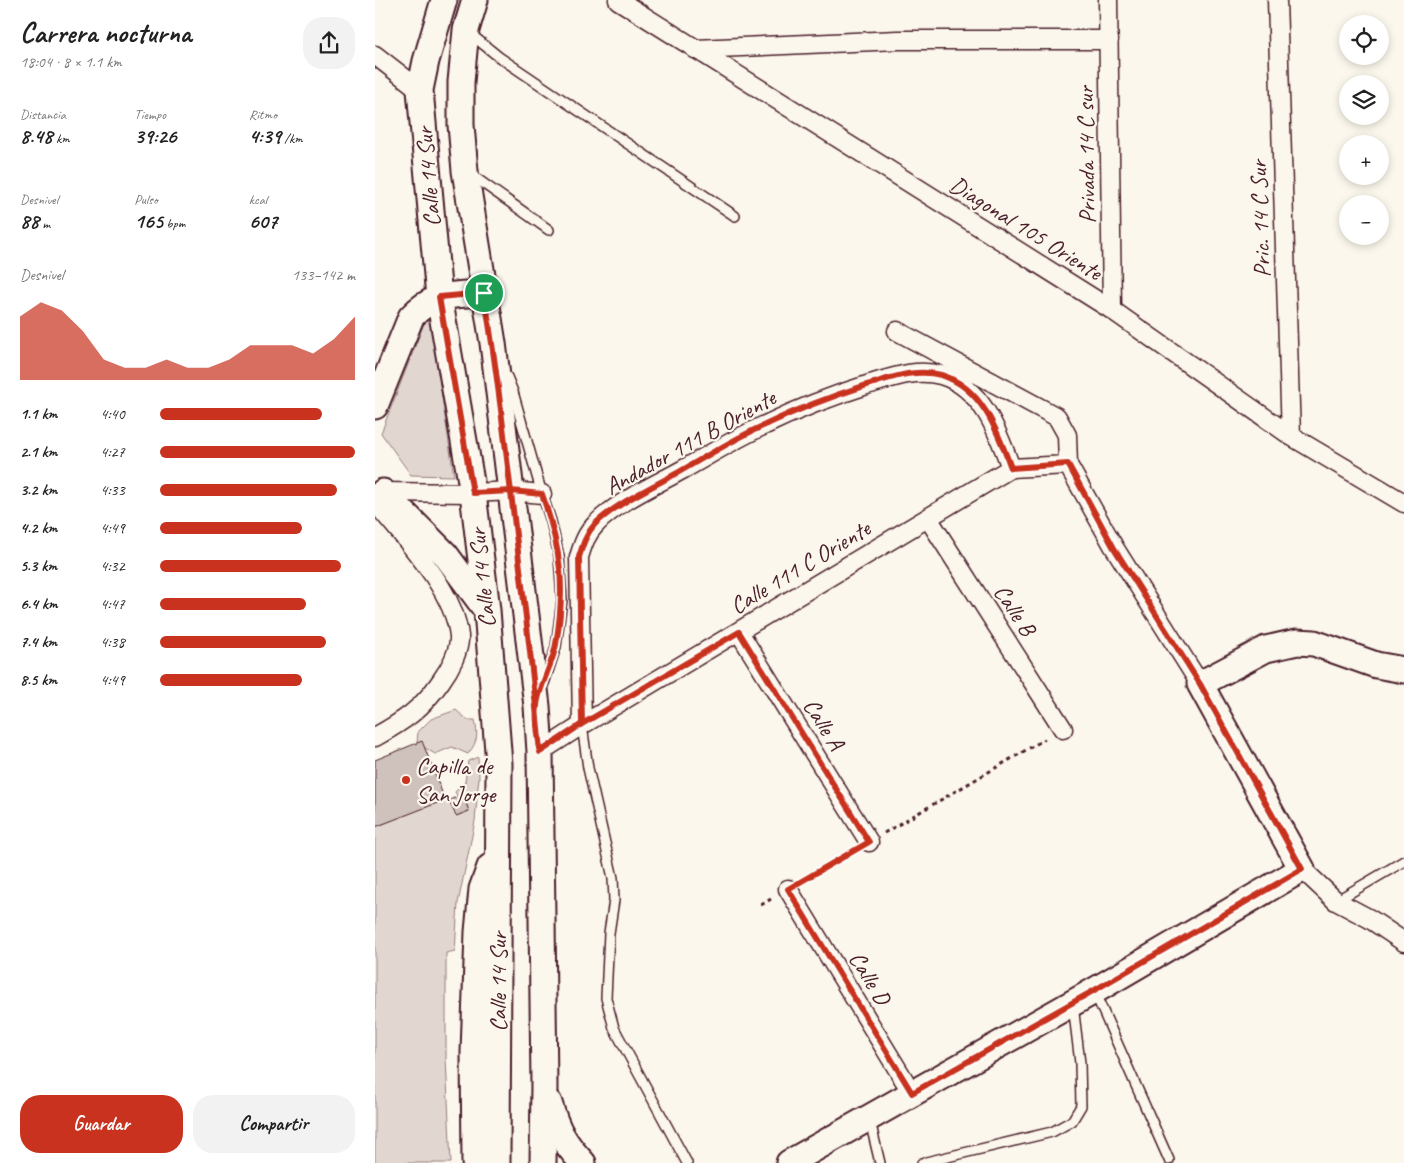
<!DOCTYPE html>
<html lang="es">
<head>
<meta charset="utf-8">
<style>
  :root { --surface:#fff; --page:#f2f2f2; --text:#222; --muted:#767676; --accent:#c8321e }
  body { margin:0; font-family:Caveat,sans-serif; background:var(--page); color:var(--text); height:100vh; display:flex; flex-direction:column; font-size:19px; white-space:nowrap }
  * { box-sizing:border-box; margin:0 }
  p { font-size:16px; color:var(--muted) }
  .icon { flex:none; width:28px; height:28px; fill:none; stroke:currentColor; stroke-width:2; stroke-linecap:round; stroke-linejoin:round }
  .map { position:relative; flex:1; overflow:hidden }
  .sheet { display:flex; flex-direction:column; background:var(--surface); width:375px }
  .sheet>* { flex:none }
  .controls { position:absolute; left:964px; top:15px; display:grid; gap:10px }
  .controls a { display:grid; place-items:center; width:50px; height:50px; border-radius:50%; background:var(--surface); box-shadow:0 2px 8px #0003; font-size:25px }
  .pin { position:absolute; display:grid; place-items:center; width:42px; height:42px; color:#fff; margin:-21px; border:2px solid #fff; border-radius:50%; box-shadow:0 1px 5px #0007 }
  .round { display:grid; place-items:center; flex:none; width:52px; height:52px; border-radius:20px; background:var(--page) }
  .summary { display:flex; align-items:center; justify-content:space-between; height:85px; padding:0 20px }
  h1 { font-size:28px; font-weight:600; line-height:38px }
  .figures { display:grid; grid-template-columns:repeat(3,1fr); gap:8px; height:85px; padding:5px 20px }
  .figures div { display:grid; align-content:center }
  .figures b { font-size:21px; font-weight:600 }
  .figures small { font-size:14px; font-weight:400 }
  .figures p { font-size:14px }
  .chart { height:140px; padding:10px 20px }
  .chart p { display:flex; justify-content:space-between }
  .chart svg { width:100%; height:90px; margin-top:5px; fill:var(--accent); opacity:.7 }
  .primary-button { display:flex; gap:10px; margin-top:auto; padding:10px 20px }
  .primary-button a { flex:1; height:58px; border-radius:20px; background:var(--accent); color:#fff; font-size:20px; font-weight:600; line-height:58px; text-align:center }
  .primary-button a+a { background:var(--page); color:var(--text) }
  ul { padding:0 20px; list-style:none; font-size:16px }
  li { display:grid; grid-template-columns:80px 60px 1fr; align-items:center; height:38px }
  li i { height:12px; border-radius:6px; background:var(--accent) }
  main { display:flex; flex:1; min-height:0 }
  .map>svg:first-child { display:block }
</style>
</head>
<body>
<main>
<section class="sheet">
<div class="summary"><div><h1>Carrera nocturna</h1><p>18:04 · 8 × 1.1 km</p></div><a class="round"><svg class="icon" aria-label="share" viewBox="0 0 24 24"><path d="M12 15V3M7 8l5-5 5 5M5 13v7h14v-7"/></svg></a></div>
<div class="figures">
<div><p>Distancia</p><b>8.48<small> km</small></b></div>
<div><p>Tiempo</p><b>39:26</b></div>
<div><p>Ritmo</p><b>4:39<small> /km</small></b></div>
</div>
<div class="figures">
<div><p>Desnivel</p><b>88<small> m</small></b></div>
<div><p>Pulso</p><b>165<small> bpm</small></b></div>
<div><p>kcal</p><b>607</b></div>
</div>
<div class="chart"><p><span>Desnivel</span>133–142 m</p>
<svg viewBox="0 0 160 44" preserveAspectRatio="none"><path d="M0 44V13L10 6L20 10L30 20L40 34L50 38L60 38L70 34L80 38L90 38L100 34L110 27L120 27L130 27L140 31L150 24L160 13V44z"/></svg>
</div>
<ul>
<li><b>1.1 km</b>4:40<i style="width:83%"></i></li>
<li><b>2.1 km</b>4:27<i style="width:100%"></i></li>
<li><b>3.2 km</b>4:33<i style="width:91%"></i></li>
<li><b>4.2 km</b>4:49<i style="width:73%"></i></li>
<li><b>5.3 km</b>4:32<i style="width:93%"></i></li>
<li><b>6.4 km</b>4:47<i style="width:75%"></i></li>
<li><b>7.4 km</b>4:38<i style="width:85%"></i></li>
<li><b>8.5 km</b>4:49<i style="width:73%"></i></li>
</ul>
<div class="primary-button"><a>Guardar</a><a>Compartir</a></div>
</section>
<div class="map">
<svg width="1029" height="1163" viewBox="0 0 1029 1163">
  <rect width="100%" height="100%" fill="#fbf7ec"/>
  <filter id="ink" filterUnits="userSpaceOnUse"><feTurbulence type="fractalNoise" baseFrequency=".02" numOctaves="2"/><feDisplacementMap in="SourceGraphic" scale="10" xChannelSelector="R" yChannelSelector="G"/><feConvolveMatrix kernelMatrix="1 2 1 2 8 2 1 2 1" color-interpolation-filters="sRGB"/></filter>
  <g filter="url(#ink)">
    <g fill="#e2d7d0" stroke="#967b7e">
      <path d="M 54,311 L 79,476 L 36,475 L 6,433 Z"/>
      <path d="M 81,710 L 92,720 L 100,720 C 103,736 103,741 93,754 L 77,747 L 60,754 L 42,743 L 43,732 L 56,719 Z"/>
      <path d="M 103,757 L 104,776 L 100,821 L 83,903 L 80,951 L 71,953 L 71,1059 L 76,1163 L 0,1163 L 0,827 L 71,799 L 72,801 L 74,800 L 81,816 L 94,811 L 88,795 L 83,797 L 80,792 L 90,782 L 93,761 Z"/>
    </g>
    <g fill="#cfc2bc" stroke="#4a1f2b">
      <path d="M 47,741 L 70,800 L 0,827 L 0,760 Z"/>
      <path d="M 88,795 L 94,811 L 81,816 L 74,800 Z"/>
    </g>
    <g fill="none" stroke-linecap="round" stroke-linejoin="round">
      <g stroke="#4a1f2b" stroke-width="12">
        <g id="lane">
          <path d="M 93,32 L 124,57 L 360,216"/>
          <path d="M 95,174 L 174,230"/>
          <path d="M 132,377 L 138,392 L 167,494 L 176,521 L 184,556 L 187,600 L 181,647 L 168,687"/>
          <path d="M 207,725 L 213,768 L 238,878 L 239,900 L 234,933 L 231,998 L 239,1028 L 312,1163"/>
          <path d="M 961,901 L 1029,861"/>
          <path d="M 720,993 L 794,1160"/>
          <path d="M 495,1121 L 505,1163"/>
          <path d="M 547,1163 L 677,1132 L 697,1121 L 706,1106 L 705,1063 L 698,1005"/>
        </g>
      </g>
      <g stroke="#4a1f2b" stroke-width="21">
        <g id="street">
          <path d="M 243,0 L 737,310 L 916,436 L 1029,503"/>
          <path d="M 733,0 L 737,310"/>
          <path d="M 902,0 L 916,436"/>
          <path d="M 320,49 L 523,40 L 734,40"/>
          <path d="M 0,55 L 45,90"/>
          <path d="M 693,465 L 739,547 L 825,684"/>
          <path d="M 3,492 L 98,493 L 136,491 L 167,494"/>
          <path d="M 0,502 C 29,538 79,589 84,636 C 85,651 74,670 66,681 C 47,709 29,721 0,737"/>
          <path d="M 553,518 L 688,729"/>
          <path d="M 364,632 L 494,842"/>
          <path d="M 207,725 L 204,557 C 208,544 211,534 221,524 C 242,502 280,485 307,470 C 334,455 361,438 390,425 C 423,409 457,396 492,385 C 516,378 540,368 566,375 C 607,387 623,432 636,468"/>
          <path d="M 165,752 L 207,725 L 636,468 L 693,465 L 692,435 L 682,417 L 522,331"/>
          <path d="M 927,869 L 961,901 L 995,919 L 1029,942"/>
          <path d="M 413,889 L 537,1093"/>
        </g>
      </g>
      <g stroke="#4a1f2b" stroke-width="29">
        <g id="secondary">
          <path d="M 69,0 L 51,61 L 45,90 L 64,297 L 98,493 L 112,610 L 124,764 L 122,1163"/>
          <path d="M 100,0 L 91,30 L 86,82 L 86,125 L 90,171 L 118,343 L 162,706 L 165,752 L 169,1085 L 168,1163"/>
          <path d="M 0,406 L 36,317 C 58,293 79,295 109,293"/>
          <path d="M 8,492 L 70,554 L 110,608"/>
          <path d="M 174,1103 C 182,1130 189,1143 208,1163"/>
          <path d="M 100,1163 L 99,1053 L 103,932 L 107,889 L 115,867"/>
          <path d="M 414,1163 L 719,991 L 927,869 L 825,684 L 891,649 L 922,642 L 939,643 L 1001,665 L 1029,670"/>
        </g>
      </g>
      <g stroke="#4a1f2b" stroke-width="3" stroke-dasharray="4 4" stroke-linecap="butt">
        <path d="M 509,833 L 670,739"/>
        <path d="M 430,879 L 478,851"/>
        <path d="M 386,905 L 396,899"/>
      </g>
      <use href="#lane" stroke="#fbf7ec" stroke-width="9"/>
      <use href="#street" stroke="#fbf7ec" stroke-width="18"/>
      <use href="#secondary" stroke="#fbf7ec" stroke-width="25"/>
    </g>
  </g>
  <g fill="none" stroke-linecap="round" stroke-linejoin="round" filter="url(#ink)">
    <g stroke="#fff" stroke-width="10">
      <path id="route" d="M 109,293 C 122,367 130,443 139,518 C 148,596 159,674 165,752 L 207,724 L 364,632 L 494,842 L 413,889 L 537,1093 L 718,991 L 927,869 L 825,684 L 739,548 L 693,464 L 636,468 C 623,432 607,387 566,375 C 540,368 516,378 492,385 C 457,396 423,409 390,425 C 360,438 332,456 304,472 C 277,487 242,503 220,524 C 211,534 208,544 204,557 L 207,724 L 165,752 C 164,738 160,721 162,706 C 163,688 178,664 181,644 C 191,587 186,549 167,494 L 136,491 L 98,493 L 64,297 L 109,293"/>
    </g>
    <use href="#route" stroke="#c8321e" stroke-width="6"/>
  </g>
  <circle fill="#c8321e" stroke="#fbf7ec" stroke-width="2" cx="31" cy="780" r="5"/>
  <g text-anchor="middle" stroke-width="4.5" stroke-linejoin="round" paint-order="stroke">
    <g font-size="24" fill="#4a1f2b" stroke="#fbf7ec">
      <text transform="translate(711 155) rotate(-91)" y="8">Privada 14 C sur</text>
      <text transform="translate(53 177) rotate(-95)" y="8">Calle 14 Sur</text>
      <text transform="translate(885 219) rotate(-92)" y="8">Pric. 14 C Sur</text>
      <text transform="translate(651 228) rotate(32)" y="8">Diagonal 105 Oriente</text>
      <text transform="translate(315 442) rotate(-29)" y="8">Andador 111 B Oriente</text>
      <text transform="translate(425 567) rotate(-31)" y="8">Calle 111 C Oriente</text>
      <text transform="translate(107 578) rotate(-96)" y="8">Calle 14 Sur</text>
      <text transform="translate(640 610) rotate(57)" y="8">Calle B</text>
      <text transform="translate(449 724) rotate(58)" y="8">Calle A</text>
      <text transform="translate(495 978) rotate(59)" y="8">Calle D</text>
      <text transform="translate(123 982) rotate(-90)" y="8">Calle 14 Sur</text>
    </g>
    <g font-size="24" fill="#4a1f2b" stroke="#fbf7ec" text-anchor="start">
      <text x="41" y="774">Capilla de<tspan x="41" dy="28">San Jorge</tspan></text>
    </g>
  </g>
</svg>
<div class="controls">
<a><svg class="icon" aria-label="locate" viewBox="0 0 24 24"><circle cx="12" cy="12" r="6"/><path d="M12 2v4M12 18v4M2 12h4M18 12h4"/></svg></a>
<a><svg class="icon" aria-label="layers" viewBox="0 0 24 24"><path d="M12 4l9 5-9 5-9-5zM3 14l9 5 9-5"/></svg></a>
<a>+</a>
<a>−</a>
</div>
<div class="pin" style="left:109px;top:293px;background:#1e9e55"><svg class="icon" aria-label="arrive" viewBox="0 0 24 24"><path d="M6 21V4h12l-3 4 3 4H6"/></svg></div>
</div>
</main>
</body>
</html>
